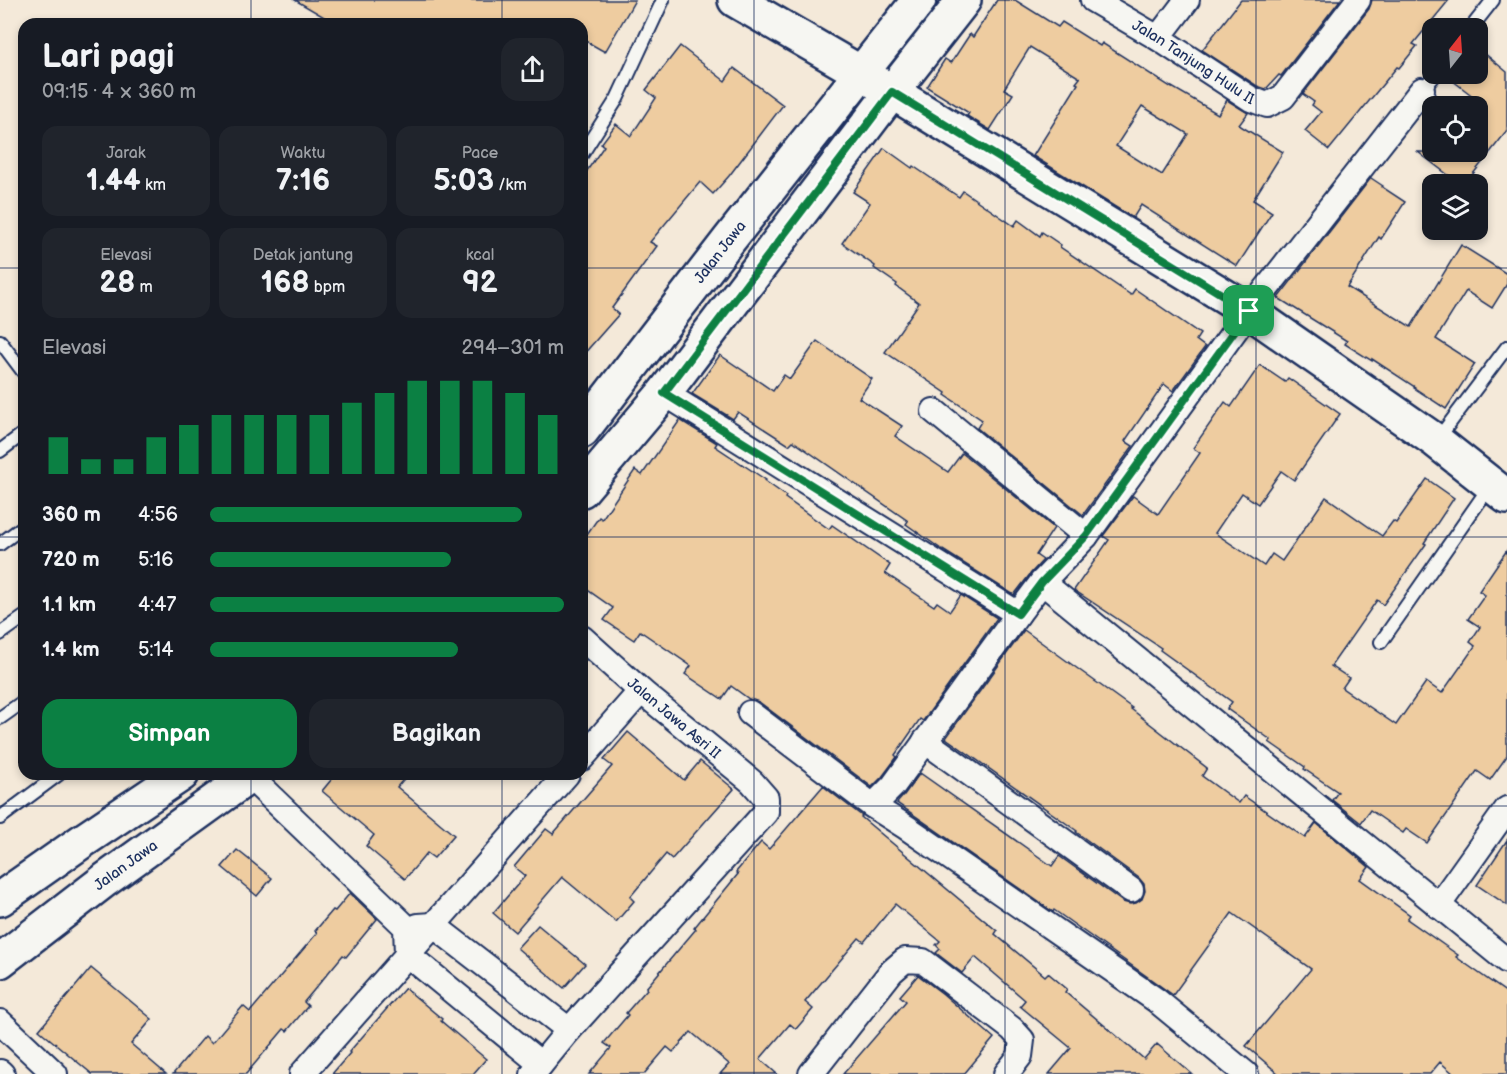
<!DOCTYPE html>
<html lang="id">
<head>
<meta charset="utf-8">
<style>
  :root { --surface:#171b24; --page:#20242c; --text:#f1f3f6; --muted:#9ea1a6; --accent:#0b8043 }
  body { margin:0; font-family:"Balsamiq Sans",sans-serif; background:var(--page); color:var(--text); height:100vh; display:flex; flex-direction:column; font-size:22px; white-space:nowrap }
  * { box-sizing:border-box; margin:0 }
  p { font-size:20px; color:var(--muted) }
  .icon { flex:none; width:33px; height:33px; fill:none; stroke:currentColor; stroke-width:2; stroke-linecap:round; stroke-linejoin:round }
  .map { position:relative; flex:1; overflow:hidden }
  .details { position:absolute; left:18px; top:18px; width:570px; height:762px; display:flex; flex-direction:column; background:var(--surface); border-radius:18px; box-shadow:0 3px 9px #0003 }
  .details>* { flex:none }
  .needle { width:39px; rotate:17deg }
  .controls { position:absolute; left:1422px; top:18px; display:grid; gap:12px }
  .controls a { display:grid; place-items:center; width:66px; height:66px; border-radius:12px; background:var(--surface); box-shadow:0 3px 9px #0003; font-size:30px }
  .pin { position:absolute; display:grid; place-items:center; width:51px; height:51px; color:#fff; margin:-26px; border-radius:12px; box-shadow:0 3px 9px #0006 }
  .round { display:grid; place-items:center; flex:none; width:63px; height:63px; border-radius:18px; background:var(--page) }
  .head { display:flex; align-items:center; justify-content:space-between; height:102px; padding:0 24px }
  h1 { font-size:33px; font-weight:700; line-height:45px }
  .figures { display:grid; grid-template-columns:repeat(3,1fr); gap:9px; height:102px; padding:6px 24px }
  .figures div { display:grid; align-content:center; border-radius:15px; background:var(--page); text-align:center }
  .figures b { font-size:30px; font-weight:700 }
  .figures small { font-size:16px; font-weight:400 }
  .figures p { font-size:16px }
  .chart { height:168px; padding:12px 24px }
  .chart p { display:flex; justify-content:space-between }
  .chart svg { width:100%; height:108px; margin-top:6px; stroke:var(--accent); stroke-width:6 }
  .primary-button { display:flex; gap:12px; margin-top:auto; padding:12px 24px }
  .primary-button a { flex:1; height:69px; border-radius:18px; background:var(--accent); color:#fff; font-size:24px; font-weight:700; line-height:69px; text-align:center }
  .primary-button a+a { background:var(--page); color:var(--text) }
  ul { padding:0 24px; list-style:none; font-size:20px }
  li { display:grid; grid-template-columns:96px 72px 1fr; align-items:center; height:45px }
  li i { height:15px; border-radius:8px; background:var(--accent) }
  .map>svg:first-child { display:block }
</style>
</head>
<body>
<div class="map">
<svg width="1507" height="1074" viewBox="0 0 1507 1074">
  <rect width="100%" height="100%" fill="#f4e9d9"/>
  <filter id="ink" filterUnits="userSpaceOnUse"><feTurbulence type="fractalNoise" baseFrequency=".0167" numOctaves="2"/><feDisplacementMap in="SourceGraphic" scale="12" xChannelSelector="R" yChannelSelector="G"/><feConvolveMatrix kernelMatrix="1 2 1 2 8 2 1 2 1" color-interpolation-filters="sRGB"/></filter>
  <g filter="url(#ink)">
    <g fill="#eecca0" stroke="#1b2f5e" stroke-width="1.5" fill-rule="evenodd">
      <path d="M 295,0 L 635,0 L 605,52 L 582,39 L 582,24 L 336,24 Z"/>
      <path d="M 997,0 L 1015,0 L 1058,27 L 1062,22 L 1100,46 L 1102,43 L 1172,88 L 1172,87 L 1218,114 L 1227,100 L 1248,113 L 1239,125 L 1283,152 L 1253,200 L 1272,212 L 1237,266 L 1141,205 L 1133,218 L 1033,156 L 1078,84 L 1076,83 L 1080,78 L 1030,47 L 1004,89 L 1013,94 L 990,130 L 967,116 L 969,113 L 927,87 L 945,59 L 951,63 L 970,34 L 973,37 ZM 1142,106 L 1188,134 L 1162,175 L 1116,146 Z"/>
      <path d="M 1241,0 L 1340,0 L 1281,76 L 1279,75 L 1266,89 L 1257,86 L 1202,50 Z"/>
      <path d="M 1372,0 L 1449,0 L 1413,44 L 1417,46 L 1399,68 L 1397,67 L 1329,150 L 1305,131 L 1321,112 L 1312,105 L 1314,102 L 1303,94 L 1369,9 Z"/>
      <path d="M 680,46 L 725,81 L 734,68 L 783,105 L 729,176 L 713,194 L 700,182 L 650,242 L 657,246 L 612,308 L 619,314 L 582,356 L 582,178 L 604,146 L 601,144 L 616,124 L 631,136 L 656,98 L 646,90 Z"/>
      <path d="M 1478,48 L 1507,72 L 1507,131 L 1465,184 L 1460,184 L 1418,152 L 1478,152 L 1478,100 L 1444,74 L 1478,74 Z"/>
      <path d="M 884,148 L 912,168 L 913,166 L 959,197 L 963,191 L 1014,226 L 1018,220 L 1040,236 L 1042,232 L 1061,245 L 1060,247 L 1131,295 L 1135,289 L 1200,334 L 1196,340 L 1205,347 L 1173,391 L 1164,384 L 1125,441 L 1133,446 L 1083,515 L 977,428 L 982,420 L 945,395 L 946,393 L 885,352 L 919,303 L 896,286 L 897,284 L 874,268 L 875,266 L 842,243 L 870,203 L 853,192 Z"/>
      <path d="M 1371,178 L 1383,186 L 1382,187 L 1405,202 L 1381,239 L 1379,237 L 1347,287 L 1411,327 L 1461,245 L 1507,274 L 1507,284 L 1492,308 L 1466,291 L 1436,339 L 1475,364 L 1446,409 L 1414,388 L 1415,387 L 1372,359 L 1372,361 L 1345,344 L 1347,341 L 1278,298 Z"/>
      <path d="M 817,341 L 872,379 L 859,398 L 902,426 L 895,436 L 948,472 L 962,453 L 1054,528 L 1036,555 L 1043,560 L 1031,573 L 1014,595 L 941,549 L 906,524 L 908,521 L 793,441 L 789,445 L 738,412 L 733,419 L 692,394 L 720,355 L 773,391 L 784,375 L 790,379 Z"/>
      <path d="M 1260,365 L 1285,382 L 1288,378 L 1340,414 L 1294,480 L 1281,471 L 1258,504 L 1242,493 L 1215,533 L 1264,566 L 1272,554 L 1282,561 L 1326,497 L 1382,536 L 1393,521 L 1396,523 L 1427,479 L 1454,498 L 1424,543 L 1426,544 L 1383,605 L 1377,600 L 1331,666 L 1349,678 L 1342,688 L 1396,725 L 1426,682 L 1442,693 L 1475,646 L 1470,642 L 1480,627 L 1468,619 L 1485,595 L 1479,591 L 1507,550 L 1507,756 L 1490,780 L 1477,771 L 1427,843 L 1406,829 L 1403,833 L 1370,810 L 1361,823 L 1332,800 L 1338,792 L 1304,769 L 1305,767 L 1269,742 L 1271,740 L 1227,709 L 1232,702 L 1160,650 L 1161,648 L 1074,590 L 1109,540 L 1103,536 L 1133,496 L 1158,514 L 1200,453 L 1193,448 L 1225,402 L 1231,407 Z"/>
      <path d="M 680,420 L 717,443 L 715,446 L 766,480 L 765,481 L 786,496 L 785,498 L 829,529 L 832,525 L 890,565 L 885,573 L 934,606 L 937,602 L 950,611 L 961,595 L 997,618 L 923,721 L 920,719 L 895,755 L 897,757 L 882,777 L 872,787 L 759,702 L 749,699 L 731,686 L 722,699 L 685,674 L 691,666 L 640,631 L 634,640 L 604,620 L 613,608 L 582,586 L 582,541 L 599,517 L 602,519 L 635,470 L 642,475 Z"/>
      <path d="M 1024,630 L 1132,708 L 1131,709 L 1207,768 L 1202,776 L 1239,803 L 1244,796 L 1305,838 L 1316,823 L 1369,867 L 1360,879 L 1410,915 L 1407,919 L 1458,955 L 1456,957 L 1507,993 L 1507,1074 L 1454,1074 L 1440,1062 L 1430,1074 L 1279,1074 L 1246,1046 L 1311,969 L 1232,913 L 1173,995 L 1054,910 L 1053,912 L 897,803 L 904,795 L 920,773 L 1052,866 L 1059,856 L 1123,902 L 1130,904 L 1136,903 L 1142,899 L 1145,891 L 1144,884 L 1139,878 L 1076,832 L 1077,831 L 946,738 Z"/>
      <path d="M 628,732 L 684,780 L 700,761 L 734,789 L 672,859 L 666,854 L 630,897 L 634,901 L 616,922 L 562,877 L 515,932 L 493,913 L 525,876 L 514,867 L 546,829 L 553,834 L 612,766 L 604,760 Z"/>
      <path d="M 336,774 L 408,774 L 397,787 L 454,835 L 434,858 L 427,853 L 405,879 L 366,846 L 374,835 L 322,791 Z"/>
      <path d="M 823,786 L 862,816 L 861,817 L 997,931 L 995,934 L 1045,976 L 1048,973 L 1067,989 L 1065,992 L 1144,1059 L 1157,1044 L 1192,1074 L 1049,1074 L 1071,1048 L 1020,1006 L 1025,1000 L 975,957 L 962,973 L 936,953 L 940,949 L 936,945 L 940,941 L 895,904 L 864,942 L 859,938 L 805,1002 L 813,1009 L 796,1029 L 790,1024 L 760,1059 L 777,1074 L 720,1074 L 729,1064 L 691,1032 L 673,1052 L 667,1047 L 644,1074 L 589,1074 L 611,1048 L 604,1043 L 628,1015 L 626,1013 L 647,989 L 646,988 L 696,929 L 694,928 L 738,874 L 736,872 L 761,842 L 769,849 Z"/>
      <path d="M 1507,840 L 1507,905 L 1477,885 Z"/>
      <path d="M 237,850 L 272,878 L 257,896 L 222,867 Z"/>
      <path d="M 350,893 L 377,919 L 346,957 L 343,955 L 304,1002 L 308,1006 L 287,1031 L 284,1029 L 246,1074 L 173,1074 L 205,1036 L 212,1043 L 243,1006 L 250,1012 L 317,933 L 315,931 L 333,910 L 335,911 Z"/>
      <path d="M 538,925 L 585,964 L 564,988 L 517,948 Z"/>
      <path d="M 91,968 L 152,1019 L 131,1044 L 166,1074 L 92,1074 L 39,1030 Z"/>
      <path d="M 918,975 L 943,994 L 994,1038 L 964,1074 L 843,1074 L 906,1001 L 900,996 Z"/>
      <path d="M 405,988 L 442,1019 L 441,1021 L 486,1059 L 473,1074 L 332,1074 L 350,1053 L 349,1052 Z"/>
    </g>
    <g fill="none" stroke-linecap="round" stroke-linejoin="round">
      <g stroke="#1b2f5e" stroke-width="16">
        <g id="service">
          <path d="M 1471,28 L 1493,0"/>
          <path d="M 1422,90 L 1436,74"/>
          <path d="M 582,154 L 617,99 L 663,0"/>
          <path d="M 0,341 L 24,373"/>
          <path d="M 1437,440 L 1507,347"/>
          <path d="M 0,451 L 24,433"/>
          <path d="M 0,544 L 24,526"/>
          <path d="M 0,634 L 24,617"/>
          <path d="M 1381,642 L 1490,486"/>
          <path d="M 0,718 L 24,701"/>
          <path d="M 0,818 L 59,774"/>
        </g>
      </g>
      <g stroke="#1b2f5e" stroke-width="28">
        <g id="minor">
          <path id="s1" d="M 1093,0 L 1158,38 L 1251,99 L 1267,105 L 1283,97 L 1358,0"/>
          <path d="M 1158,38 L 1187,0"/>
          <path d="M 664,393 L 1018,614"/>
          <path d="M 934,411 L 1086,536"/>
          <path d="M 1042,582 L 1507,961"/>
          <path d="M 750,713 L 873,806"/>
          <path d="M 925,741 L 1131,890"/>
          <path d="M 582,758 L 641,691"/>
          <path d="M 249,776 L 406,927 L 407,954 L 541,1064"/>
          <path d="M 1438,906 L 1507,809"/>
          <path d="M 418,926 L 433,925 L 569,1030"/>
          <path d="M 0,1022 L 55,1074"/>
          <path d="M 0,1072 L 2,1074"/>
          <path d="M 302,1074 L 567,774"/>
          <path d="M 533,1074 L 569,1030 L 766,812 L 766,798 L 752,782 L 641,691 L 582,638"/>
          <path d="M 811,1074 L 891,972 L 905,960 L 923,961 L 1012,1029 L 1022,1040 L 1020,1056 L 1006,1074"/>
          <path d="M 1246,1074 L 1156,1000 L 906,827 L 873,806 L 893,786 L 1018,614 L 1042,582 L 1086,536 L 1249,311 L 1422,90"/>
        </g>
      </g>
      <g stroke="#1b2f5e" stroke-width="38">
        <g id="secondary">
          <path d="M 735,0 L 861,73 L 1249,311 L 1436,441 L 1507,497"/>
          <path id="s2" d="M 582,431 L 729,240 L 919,0"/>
          <path d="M 582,490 L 664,393 L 892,92 L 964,0"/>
          <path d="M 0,899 L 81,842 L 182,774"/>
          <path id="s3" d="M 0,961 L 105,880 L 252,774"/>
        </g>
      </g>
      <use href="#service" stroke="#f6f6f2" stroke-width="12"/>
      <use href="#minor" stroke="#f6f6f2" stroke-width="24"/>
      <use href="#secondary" stroke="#f6f6f2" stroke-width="33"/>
    </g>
  </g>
  <g fill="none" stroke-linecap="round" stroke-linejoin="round" filter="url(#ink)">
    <g stroke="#fff" stroke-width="12">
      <path id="route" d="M 892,92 L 1249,311 L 1086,536 L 1042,582 L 1018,614 L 664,393 Z"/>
    </g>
    <use href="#route" stroke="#0b8043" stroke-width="8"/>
  </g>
  <path fill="none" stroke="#1b2f5e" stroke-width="1.5" stroke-opacity="0.55" d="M 251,0 L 251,24M 502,0 L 502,24M 754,0 L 754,1074M 1005,0 L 1005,1074M 1256,0 L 1256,1074M 0,268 L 24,268M 582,268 L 1507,268M 0,537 L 24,537M 582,537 L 1507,537M 251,774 L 251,1074M 502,774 L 502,1074M 0,806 L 1507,806"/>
  <g text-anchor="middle" stroke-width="6" stroke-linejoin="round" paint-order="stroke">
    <g font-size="15" fill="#1b2f5e" stroke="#f6f6f2">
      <text dy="5" stroke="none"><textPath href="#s1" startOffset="118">Jalan Tanjung Hulu II</textPath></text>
      <text dy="5" stroke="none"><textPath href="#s2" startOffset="226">Jalan Jawa</textPath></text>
      <text transform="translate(674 718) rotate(40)" y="5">Jalan Jawa Asri II</text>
      <text dy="5" stroke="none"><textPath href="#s3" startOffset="158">Jalan Jawa</textPath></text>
    </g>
  </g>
</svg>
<div class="controls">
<a><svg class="needle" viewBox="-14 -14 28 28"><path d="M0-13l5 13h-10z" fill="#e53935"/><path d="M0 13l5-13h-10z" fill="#9ea1a6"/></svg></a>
<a><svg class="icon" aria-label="locate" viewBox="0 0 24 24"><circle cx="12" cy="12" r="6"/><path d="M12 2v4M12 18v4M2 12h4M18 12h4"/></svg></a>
<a><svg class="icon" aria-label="layers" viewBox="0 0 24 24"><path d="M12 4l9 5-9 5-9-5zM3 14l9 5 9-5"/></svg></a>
</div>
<div class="pin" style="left:1249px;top:311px;background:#1e9e55"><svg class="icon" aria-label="arrive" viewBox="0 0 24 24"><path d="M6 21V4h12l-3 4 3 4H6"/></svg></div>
<section class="details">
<div class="head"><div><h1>Lari pagi</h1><p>09:15 · 4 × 360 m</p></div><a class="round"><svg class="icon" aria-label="share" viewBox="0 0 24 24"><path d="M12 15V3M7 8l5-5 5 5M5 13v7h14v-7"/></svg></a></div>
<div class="figures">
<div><p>Jarak</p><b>1.44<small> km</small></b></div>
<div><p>Waktu</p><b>7:16</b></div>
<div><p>Pace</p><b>5:03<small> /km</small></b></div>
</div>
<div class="figures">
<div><p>Elevasi</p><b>28<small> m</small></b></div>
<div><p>Detak jantung</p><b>168<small> bpm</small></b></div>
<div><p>kcal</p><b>92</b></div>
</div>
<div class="chart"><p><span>Elevasi</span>294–301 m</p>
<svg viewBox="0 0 160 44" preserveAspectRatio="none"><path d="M5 44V29M15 44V38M25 44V38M35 44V29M45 44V24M55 44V20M65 44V20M75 44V20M85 44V20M95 44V15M105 44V11M115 44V6M125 44V6M135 44V6M145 44V11M155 44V20"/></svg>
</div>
<ul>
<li><b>360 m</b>4:56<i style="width:88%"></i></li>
<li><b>720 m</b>5:16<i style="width:68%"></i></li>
<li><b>1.1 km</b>4:47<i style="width:100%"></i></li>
<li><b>1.4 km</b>5:14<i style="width:70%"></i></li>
</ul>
<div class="primary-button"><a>Simpan</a><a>Bagikan</a></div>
</section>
</div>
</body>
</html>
